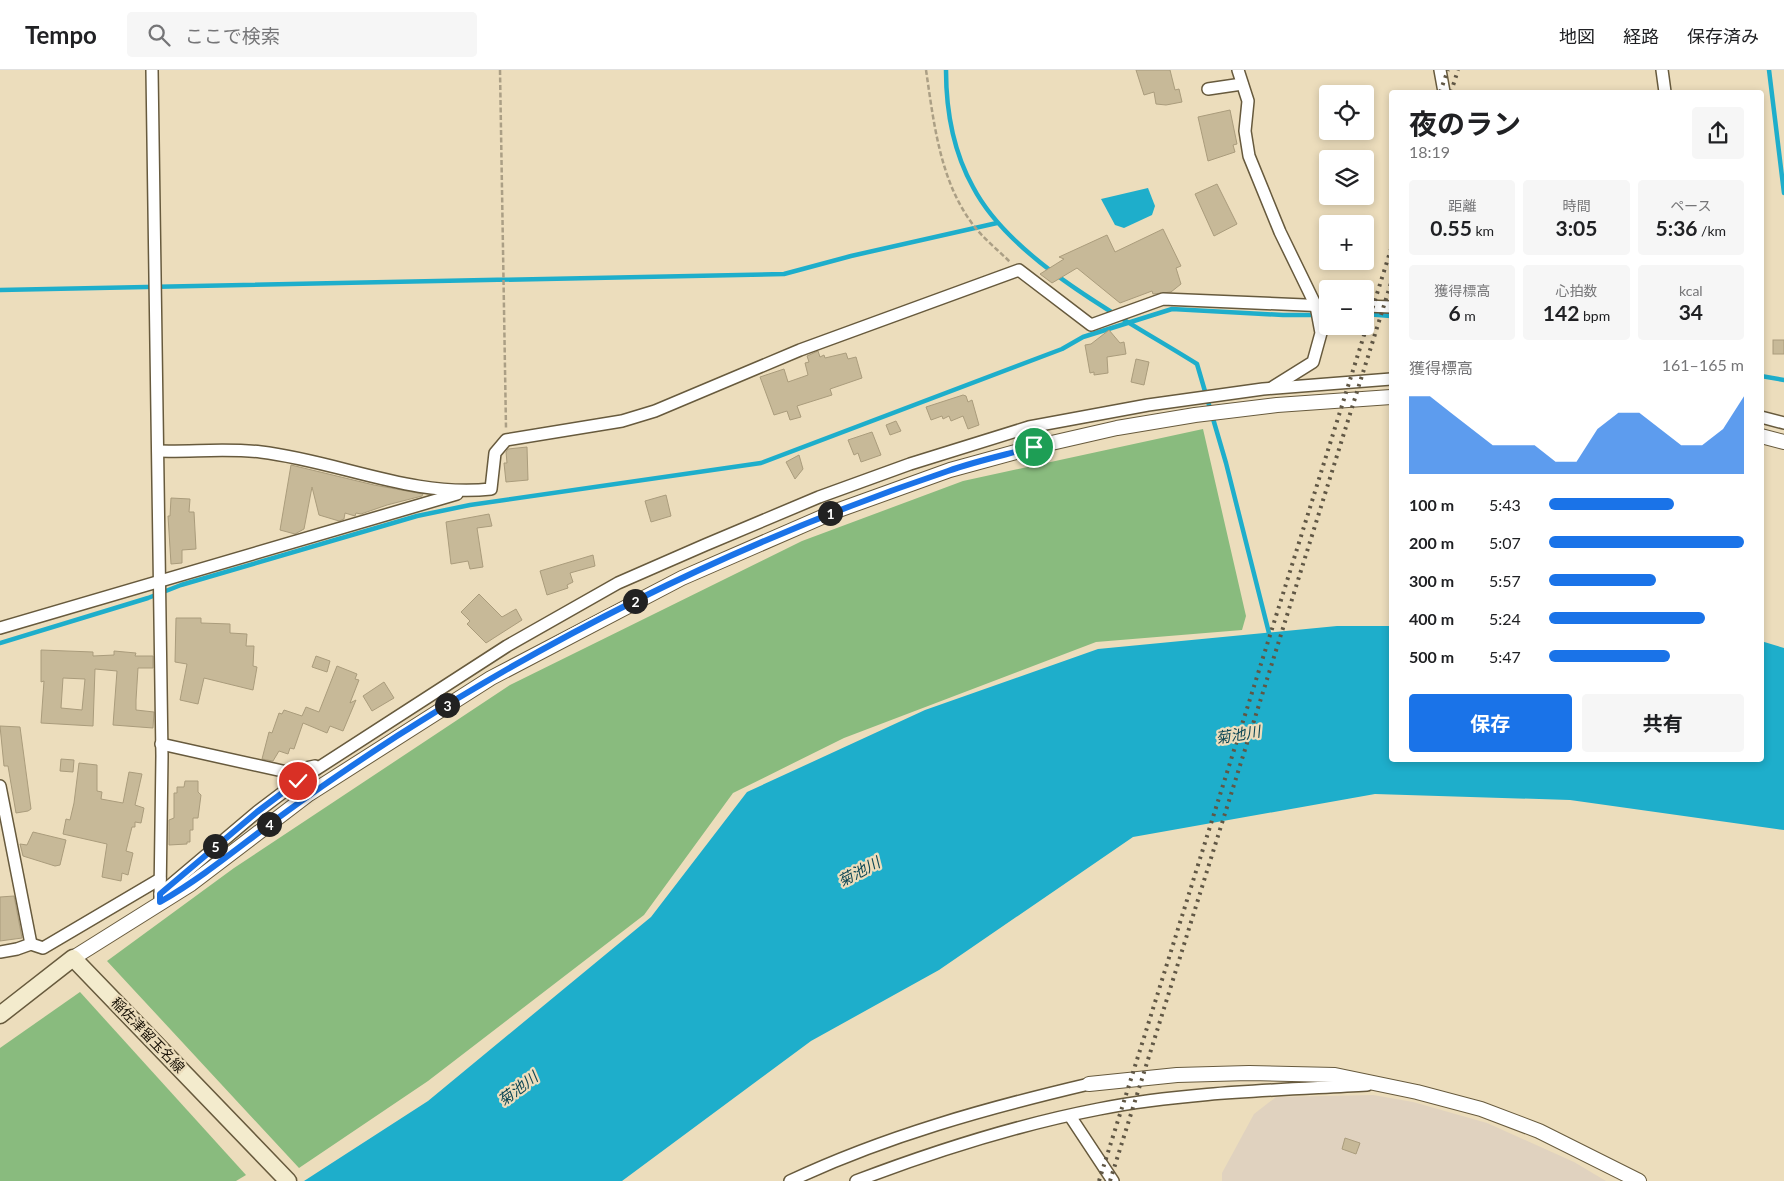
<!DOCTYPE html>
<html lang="ja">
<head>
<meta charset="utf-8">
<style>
  :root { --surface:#fff; --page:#f6f6f6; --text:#202124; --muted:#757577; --line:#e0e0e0; --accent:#1a73e8 }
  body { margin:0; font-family:Lato,"Noto Sans JP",sans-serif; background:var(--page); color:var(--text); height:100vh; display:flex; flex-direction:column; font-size:19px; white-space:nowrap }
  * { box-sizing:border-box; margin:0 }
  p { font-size:16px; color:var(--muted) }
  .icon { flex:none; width:28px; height:28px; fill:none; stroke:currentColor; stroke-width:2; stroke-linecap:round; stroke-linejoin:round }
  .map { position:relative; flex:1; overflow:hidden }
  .panel { position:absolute; left:1389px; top:20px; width:375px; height:672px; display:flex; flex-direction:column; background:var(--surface); border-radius:5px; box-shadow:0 2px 8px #0003 }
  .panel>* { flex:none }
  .tools { position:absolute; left:1319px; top:15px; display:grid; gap:10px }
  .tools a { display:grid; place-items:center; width:55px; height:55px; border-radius:5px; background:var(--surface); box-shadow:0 2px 8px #0003; font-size:25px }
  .pin { position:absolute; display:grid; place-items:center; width:42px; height:42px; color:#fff; margin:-21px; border:2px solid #fff; border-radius:50%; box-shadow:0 1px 5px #0007 }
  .km { position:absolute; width:25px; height:25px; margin:-12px; border-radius:50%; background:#222; color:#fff; font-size:14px; line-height:25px; text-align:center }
  .round { display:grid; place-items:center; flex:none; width:52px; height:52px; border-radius:5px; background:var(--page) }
  .summary { display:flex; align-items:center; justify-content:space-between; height:85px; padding:0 20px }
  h1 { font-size:28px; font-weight:700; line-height:38px }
  .figures { display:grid; grid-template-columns:repeat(3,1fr); gap:8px; height:85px; padding:5px 20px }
  .figures div { display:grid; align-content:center; border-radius:5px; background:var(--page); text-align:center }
  .figures b { font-size:21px; font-weight:700 }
  .figures small { font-size:14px; font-weight:400 }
  .figures p { font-size:14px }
  .chart { height:140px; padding:10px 20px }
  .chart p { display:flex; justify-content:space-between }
  .chart svg { width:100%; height:90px; margin-top:5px; fill:var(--accent); opacity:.7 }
  .button { display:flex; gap:10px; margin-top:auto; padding:10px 20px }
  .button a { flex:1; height:58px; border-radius:5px; background:var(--accent); color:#fff; font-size:20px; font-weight:700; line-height:58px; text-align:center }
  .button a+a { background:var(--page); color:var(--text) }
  ul { padding:0 20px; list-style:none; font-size:16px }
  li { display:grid; grid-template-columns:80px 60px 1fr; align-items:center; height:38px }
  li i { height:12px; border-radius:6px; background:var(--accent) }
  header { display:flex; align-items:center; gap:30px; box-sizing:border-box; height:70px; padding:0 25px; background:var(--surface); border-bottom:1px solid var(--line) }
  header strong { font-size:24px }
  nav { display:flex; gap:28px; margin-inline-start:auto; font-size:18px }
  .search { width:350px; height:45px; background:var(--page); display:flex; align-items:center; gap:12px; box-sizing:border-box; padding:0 18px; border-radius:5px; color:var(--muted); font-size:19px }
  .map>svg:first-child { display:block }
</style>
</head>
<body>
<header>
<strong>Tempo</strong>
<div class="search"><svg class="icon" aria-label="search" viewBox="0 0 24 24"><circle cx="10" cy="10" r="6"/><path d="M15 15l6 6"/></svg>ここで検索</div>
<nav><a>地図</a><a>経路</a><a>保存済み</a></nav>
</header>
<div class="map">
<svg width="1784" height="1111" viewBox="0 0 1784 1111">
  <rect width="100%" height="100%" fill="#ecddbc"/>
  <path fill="#e0d2bf" d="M 1373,1025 L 1413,1032 L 1487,1053 L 1574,1092 L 1606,1111 L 1222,1111 L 1222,1103 L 1254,1044 L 1276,1027 Z"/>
  <g fill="#89bb7e">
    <path d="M 1203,359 L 1246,546 L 1242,560 L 1096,572 L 844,668 L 733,723 L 644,845 L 428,1011 L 299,1098 L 107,891 L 234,798 L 510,615 L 802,471 L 963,411 Z"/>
    <path d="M 80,922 L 246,1105 L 236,1111 L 0,1111 L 0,978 Z"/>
  </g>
  <g fill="#1eaecb">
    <path d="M 1148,118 L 1155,136 L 1152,145 L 1124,158 L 1115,155 L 1101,129 Z"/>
    <path d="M 1337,556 L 1391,556 L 1391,690 L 1761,690 L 1761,571 L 1784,578 L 1784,760 L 1570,730 L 1375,724 L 1133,767 L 939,900 L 811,971 L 622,1111 L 304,1111 L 428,1031 L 651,847 L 747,722 L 925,640 L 1098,579 Z"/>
  </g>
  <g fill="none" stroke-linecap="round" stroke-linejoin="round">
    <g stroke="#1eaecb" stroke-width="4.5">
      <path d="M 946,0 C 946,41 953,81 973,117 C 1012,192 1127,250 1197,294 L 1226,393 L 1270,567"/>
      <path d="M 1769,0 L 1784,123"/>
      <path d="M 0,220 L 784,204 L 851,186 L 997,153"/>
      <path d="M 1365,244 L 1391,246"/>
      <path d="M 1761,306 L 1784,310"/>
      <path d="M 0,573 L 148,528 L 181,515 L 417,446 L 470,435 L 761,393 L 1062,279 L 1083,267 L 1172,239 L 1283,245 L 1328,245"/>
    </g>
  </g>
  <g fill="#c7b998" stroke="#aa9c7c" fill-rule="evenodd">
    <path d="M 1136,0 L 1170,0 L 1175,20 L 1179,19 L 1182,32 L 1166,35 L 1156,34 L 1154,22 L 1144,25 Z"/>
    <path d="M 1230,40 L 1237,74 L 1233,75 L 1235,82 L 1208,91 L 1198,47 Z"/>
    <path d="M 1217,114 L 1237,154 L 1214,166 L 1195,124 Z"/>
    <path d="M 1163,159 L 1181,196 L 1176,198 L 1181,214 L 1171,222 L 1153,224 L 1152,221 L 1120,233 L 1077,198 L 1052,213 L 1040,204 L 1064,189 L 1059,187 L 1107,165 L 1115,182 Z"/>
    <path d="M 1109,260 L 1120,273 L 1124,272 L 1126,284 L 1107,287 L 1108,303 L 1094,305 L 1094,302 L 1090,303 L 1085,275 L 1091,274 Z"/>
    <rect x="1773" y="270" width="11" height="14"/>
    <path d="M 818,281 L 820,287 L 824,285 L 825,288 L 846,283 L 848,289 L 856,287 L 862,308 L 830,319 L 832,325 L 797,336 L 801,347 L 790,350 L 787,341 L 774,345 L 760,307 L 784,299 L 788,312 L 808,305 L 805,293 L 809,292 L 807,286 Z"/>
    <path d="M 1136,289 L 1149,292 L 1144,315 L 1131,312 Z"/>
    <path d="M 963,325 L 966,326 L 968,332 L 972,330 L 979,355 L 968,359 L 963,346 L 951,351 L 949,346 L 943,349 L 942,346 L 931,350 L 926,337 Z"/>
    <path d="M 896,351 L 901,361 L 890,365 L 886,355 Z"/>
    <path d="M 872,362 L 881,385 L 861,392 L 858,383 L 854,385 L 848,370 Z"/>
    <path d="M 527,377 L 528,410 L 506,412 L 504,393 L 507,393 L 506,382 L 508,379 Z"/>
    <path d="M 799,385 L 803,399 L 795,409 L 786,392 Z"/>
    <path d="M 291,395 L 374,415 L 423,424 L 422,426 L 387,435 L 361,444 L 356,443 L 355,446 L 345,443 L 344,449 L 339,451 L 319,445 L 312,417 L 304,459 L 295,464 L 280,460 Z"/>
    <path d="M 666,425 L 671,446 L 651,452 L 645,431 Z"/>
    <path d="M 171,428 L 190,429 L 189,442 L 194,442 L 196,479 L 182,480 L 182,493 L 171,494 L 168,446 L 170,446 Z"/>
    <path d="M 489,444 L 492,456 L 477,458 L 483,497 L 470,499 L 468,491 L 451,494 L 446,452 Z"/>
    <path d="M 593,485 L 595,496 L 570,503 L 573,512 L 567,515 L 568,518 L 547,525 L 540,501 Z"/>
    <path d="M 479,524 L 502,547 L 516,539 L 522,550 L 486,573 L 467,554 L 470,551 L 461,542 Z"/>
    <path d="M 176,548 L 201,548 L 201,553 L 230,554 L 230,563 L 247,564 L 246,576 L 254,576 L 253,596 L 257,597 L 253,620 L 204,608 L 198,634 L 180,630 L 187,594 L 175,592 Z"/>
    <path d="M 41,580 L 93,582 L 93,586 L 114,585 L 114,581 L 136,583 L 135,586 L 153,586 L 153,598 L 138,598 L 136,630 L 136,640 L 154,642 L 153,658 L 113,655 L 117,601 L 95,599 L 93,656 L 41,653 L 44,611 L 41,612 ZM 63,608 L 85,609 L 82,640 L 61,638 Z"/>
    <path d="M 316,586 L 330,591 L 327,602 L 312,597 Z"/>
    <path d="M 337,596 L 357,604 L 355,609 L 359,610 L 350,633 L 356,630 L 343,661 L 330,656 L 327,663 L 303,653 L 294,679 L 290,678 L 288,684 L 279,681 L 273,691 L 262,689 L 269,662 L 272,663 L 279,643 L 282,644 L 284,640 L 302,646 L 306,637 L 319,642 Z"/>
    <path d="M 384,612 L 394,628 L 372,641 L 363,626 Z"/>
    <path d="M 0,656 L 20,657 L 31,739 L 28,741 L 16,743 L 8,696 L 4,696 Z"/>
    <path d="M 61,689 L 74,690 L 73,702 L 60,701 Z"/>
    <path d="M 79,693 L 97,695 L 97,721 L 102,722 L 101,729 L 123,733 L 129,702 L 142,704 L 135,735 L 144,738 L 141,753 L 135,752 L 135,757 L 132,757 L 126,781 L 133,783 L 128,805 L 122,803 L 121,811 L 102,807 L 107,774 L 63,764 L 66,749 L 70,750 L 74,733 Z"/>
    <path d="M 185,711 L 198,711 L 198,722 L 201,725 L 198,748 L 193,748 L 193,760 L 190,760 L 190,772 L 187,772 L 187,774 L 169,775 L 169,750 L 174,748 L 174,723 L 177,723 L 177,717 L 184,717 Z"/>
    <path d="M 33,762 L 66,770 L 60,795 L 55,796 L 23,786 L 20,774 L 27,775 Z"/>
    <path d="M 14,826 L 22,868 L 0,871 L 0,827 Z"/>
    <path d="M 1345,1068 L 1360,1073 L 1356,1084 L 1342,1079 Z"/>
  </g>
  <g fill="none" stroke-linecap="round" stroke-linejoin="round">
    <g stroke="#675a3d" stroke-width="14">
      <g id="minor">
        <path d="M 152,0 L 162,686 L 160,828"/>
        <path d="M 1238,0 L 1248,31 L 1245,61 L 1249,86 L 1280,162 L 1316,236 L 1321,263 L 1313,292 L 1273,317"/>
        <path d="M 1440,0 L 1444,22"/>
        <path d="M 1662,0 L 1665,22"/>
        <path d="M 1208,19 L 1242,14"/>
        <path d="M 1365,236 L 1391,237"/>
        <path d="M 1761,347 L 1784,353"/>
        <path d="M 158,381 C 192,382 227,378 261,382 C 338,391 413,428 491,419 L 495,383 L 506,370 L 622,351 L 655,341 L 800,280 L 1019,200 L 1091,255 L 1163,229 L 1328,236"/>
        <path d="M 0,558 L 457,424"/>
        <path d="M 161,674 L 287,702 L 315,696"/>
        <path d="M 0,716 L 31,874"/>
        <path d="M 160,824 L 257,742 L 298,711 L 507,576 L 618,513 L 705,475 L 819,427 L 910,394 L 1029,357 L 1148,335 L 1263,319 L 1391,309"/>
        <path d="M 0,882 L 17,879 L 31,874 L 43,878 L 160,809"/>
        <path d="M 1070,1046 L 1113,1111"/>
        <path d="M 790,1111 C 886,1066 987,1038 1089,1014"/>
        <path d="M 856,1111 C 935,1081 1016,1055 1099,1039 C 1184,1022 1281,1020 1367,1015"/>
      </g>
    </g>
    <g stroke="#675a3d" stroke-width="16">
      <g id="tertiary">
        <path d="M 1761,366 L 1784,372"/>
        <path d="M 73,888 L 191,814 L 309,724 L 491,608 L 682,508 L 836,441 L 950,400 L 1034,377 L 1117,358 L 1195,345 L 1277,335 L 1391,327"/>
        <path d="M 1089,1014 L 1177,1005 L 1249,1003 L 1335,1005 L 1417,1022 L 1481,1039 L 1539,1061 L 1639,1111"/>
      </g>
    </g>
    <g stroke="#675a3d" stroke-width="19">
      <path id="secondary" d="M 0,945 L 73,888 L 288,1111"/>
    </g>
    <g stroke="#ab9f85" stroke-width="2.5" stroke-dasharray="5 2.5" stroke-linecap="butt">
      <path d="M 500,0 L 506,358"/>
      <path d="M 926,0 C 934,54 940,112 974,156 C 984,169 998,180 1010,192"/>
    </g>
    <use href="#minor" stroke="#fff" stroke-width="11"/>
    <use href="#tertiary" stroke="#fff" stroke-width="14"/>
    <use href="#secondary" stroke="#f3ebcd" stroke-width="16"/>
    <g stroke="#605745" stroke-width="4" stroke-dasharray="2.5 5" stroke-linecap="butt">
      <path d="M 1440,22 L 1448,0"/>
      <path d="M 1451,22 L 1458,0"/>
      <path d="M 1099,1111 L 1391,179"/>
      <path d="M 1110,1111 L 1391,213"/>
    </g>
  </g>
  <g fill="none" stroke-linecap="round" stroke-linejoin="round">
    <g stroke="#fff" stroke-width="10">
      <path id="route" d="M 298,711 L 257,742 L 160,824 L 160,832 C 200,809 234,781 270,754 C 311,723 354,694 397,666 C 569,556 754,466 948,401 C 976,391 1005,385 1034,377"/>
    </g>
    <use href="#route" stroke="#1a73e8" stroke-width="6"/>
  </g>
  <g text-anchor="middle" stroke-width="4.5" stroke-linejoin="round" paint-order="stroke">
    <g font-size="14" fill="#171106" stroke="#ecddbc">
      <text transform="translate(148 965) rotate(46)" y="5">稲佐津留玉名線</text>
    </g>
    <g font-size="15" font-style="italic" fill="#0f4754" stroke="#ecddbc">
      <text transform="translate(1238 665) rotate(-9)" y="5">菊池川</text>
      <text transform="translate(859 802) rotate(-28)" y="5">菊池川</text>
      <text transform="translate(518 1019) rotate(-37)" y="5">菊池川</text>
    </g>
  </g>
</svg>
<div class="tools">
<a><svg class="icon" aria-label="locate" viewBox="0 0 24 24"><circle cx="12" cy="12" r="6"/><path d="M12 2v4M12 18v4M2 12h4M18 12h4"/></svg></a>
<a><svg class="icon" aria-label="layers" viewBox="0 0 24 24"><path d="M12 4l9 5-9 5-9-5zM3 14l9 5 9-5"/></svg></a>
<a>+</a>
<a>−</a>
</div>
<div class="pin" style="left:1034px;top:377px;background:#1e9e55"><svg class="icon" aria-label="arrive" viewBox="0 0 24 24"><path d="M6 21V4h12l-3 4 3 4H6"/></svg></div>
<div class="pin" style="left:298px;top:711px;background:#d93025"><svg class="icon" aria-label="check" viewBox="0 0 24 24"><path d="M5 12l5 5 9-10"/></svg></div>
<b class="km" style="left:830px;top:443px">1</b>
<b class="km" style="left:635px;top:531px">2</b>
<b class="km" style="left:447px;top:635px">3</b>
<b class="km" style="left:269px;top:754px">4</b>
<b class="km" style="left:215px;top:776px">5</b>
<section class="panel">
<div class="summary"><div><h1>夜のラン</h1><p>18:19</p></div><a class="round"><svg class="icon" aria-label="share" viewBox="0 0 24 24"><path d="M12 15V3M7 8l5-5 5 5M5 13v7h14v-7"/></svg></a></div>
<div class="figures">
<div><p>距離</p><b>0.55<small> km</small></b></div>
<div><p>時間</p><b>3:05</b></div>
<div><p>ペース</p><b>5:36<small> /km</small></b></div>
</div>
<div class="figures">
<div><p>獲得標高</p><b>6<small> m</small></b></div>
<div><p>心拍数</p><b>142<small> bpm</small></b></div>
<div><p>kcal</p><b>34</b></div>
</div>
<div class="chart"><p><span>獲得標高</span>161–165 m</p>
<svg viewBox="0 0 160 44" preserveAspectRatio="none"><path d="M0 44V6L10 6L20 14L30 22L40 30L50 30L60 30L70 38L80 38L90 22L100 14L110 14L120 22L130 30L140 30L150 22L160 6V44z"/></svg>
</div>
<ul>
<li><b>100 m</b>5:43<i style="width:64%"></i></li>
<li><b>200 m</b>5:07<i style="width:100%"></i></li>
<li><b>300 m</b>5:57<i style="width:55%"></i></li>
<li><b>400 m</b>5:24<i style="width:80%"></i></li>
<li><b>500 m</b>5:47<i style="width:62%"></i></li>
</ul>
<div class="button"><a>保存</a><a>共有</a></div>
</section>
</div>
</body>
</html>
